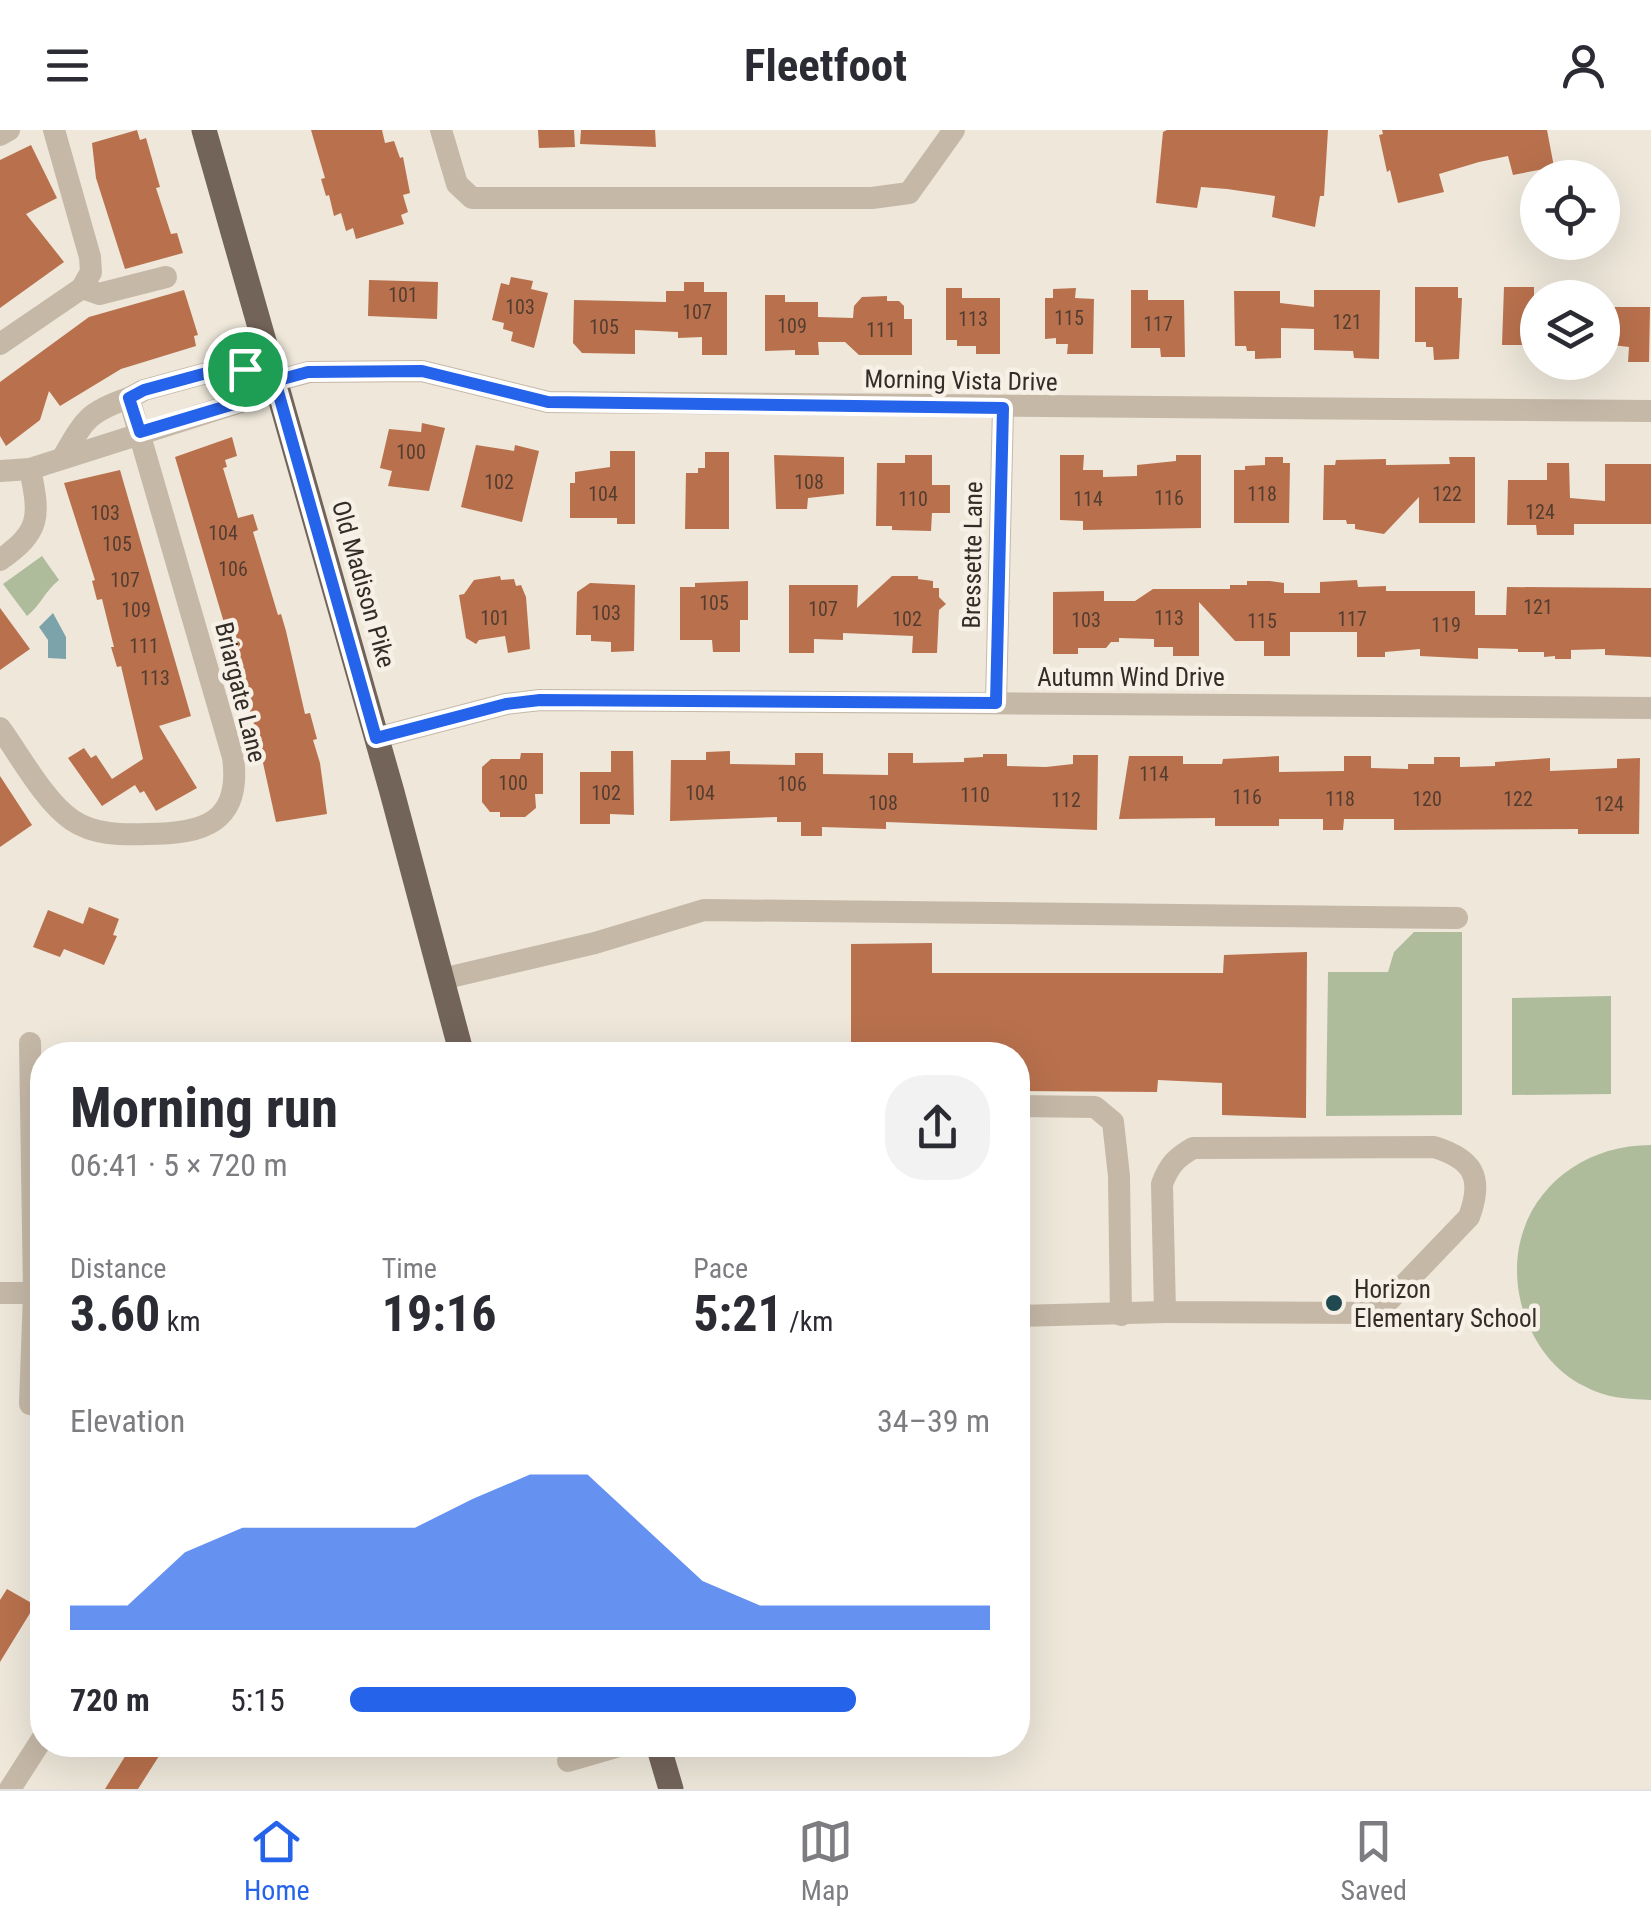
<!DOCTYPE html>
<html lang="en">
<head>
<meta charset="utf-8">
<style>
  :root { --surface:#fff; --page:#f2f2f3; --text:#2b2b33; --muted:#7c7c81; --line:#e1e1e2; --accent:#2563eb }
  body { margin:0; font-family:"Roboto Condensed",sans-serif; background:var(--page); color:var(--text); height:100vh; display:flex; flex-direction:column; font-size:38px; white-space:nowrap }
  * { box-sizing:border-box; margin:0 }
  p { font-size:32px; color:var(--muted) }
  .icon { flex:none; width:55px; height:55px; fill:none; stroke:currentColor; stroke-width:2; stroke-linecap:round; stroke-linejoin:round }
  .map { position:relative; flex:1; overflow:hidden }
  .details { position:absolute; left:30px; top:912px; width:1000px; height:715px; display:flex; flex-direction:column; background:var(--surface); border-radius:40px; box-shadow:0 10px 40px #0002 }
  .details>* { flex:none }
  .tools { position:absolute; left:1520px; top:30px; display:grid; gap:20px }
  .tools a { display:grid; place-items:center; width:100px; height:100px; border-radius:50%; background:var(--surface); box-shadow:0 10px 40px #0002; font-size:50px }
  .pin { position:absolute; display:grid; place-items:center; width:85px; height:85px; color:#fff; margin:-42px; border:5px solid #fff; border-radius:50%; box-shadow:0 2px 10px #0007 }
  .round { display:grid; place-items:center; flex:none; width:105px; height:105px; border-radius:40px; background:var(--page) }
  .head { display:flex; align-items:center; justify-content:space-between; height:170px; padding:0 40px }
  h1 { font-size:55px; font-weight:700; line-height:75px }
  .metrics { display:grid; grid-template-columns:repeat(3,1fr); gap:15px; height:170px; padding:10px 40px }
  .metrics div { display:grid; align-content:center }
  .metrics b { font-size:50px; font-weight:700 }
  .metrics small { font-size:28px; font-weight:400 }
  .metrics p { font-size:28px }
  .chart { height:280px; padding:20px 40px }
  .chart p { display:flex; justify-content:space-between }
  .chart svg { width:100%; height:180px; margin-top:10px; fill:var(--accent); opacity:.7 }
  ul { padding:0 40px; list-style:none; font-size:32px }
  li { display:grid; grid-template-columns:160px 120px 1fr; align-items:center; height:75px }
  li i { height:25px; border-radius:12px; background:var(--accent) }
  header { display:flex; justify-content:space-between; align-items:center; height:130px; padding:0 40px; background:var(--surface); font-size:45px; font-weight:700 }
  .menu { display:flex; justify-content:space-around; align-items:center; height:140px; border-top:2px solid var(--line); background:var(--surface); font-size:28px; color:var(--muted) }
  .menu a { display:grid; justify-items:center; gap:5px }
  .menu .active { color:var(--accent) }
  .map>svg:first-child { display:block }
</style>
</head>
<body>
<header><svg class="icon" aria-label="menu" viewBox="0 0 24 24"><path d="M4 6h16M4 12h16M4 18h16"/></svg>Fleetfoot<svg class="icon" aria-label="person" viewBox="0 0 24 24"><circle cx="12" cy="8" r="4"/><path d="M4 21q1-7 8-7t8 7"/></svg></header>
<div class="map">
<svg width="1651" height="1659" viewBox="0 0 1651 1659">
  <rect width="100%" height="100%" fill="#eee7da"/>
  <g fill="#aebc9c">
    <path d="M 42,426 L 59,450 C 44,462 41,475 27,486 L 3,454 Z"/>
    <path d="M 1414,802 L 1462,802 L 1462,985 L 1326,986 L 1328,842 L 1388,842 L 1394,822 Z"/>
    <path d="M 1611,866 L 1611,964 L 1512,965 L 1512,868 Z"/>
    <path d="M 1651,1015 L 1651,1270 C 1627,1269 1605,1268 1584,1256 C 1551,1240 1530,1207 1521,1173 C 1500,1086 1564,1015 1651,1015 Z"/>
  </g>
  <path fill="#7ca3a9" d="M 53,483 L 66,507 L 66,529 L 48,528 L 48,510 L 39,497 Z"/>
  <g fill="#b9714d">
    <path d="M 137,0 L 140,10 L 146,8 L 160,57 L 156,58 L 171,104 L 177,103 L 183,123 L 125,139 L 96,48 L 92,13 Z"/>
    <path d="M 311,0 L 382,0 L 385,13 L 394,11 L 400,28 L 403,27 L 410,63 L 403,65 L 408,82 L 401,85 L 404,94 L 356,109 L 353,98 L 346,101 L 341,83 L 334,86 L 329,65 L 326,66 L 321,49 L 325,48 Z"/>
    <path d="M 538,0 L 574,0 L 575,17 L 539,18 Z"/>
    <path d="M 581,0 L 655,0 L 656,17 L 580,14 Z"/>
    <path d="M 1167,0 L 1328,0 L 1324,66 L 1320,66 L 1315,97 L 1272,87 L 1275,66 L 1227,59 L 1201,57 L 1197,78 L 1156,73 L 1163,2 Z"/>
    <path d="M 1382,0 L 1547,0 L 1554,37 L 1513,45 L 1508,26 L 1479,32 L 1439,44 L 1444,62 L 1398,73 L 1390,40 L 1387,42 L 1379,5 L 1383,4 Z"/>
    <path d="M 31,15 L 57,68 L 26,84 L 64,132 L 0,178 L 0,30 Z"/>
    <path d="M 511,147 L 533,151 L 531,159 L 548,163 L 534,218 L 511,211 L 513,202 L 503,199 L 504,193 L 492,190 L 501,153 L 509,155 Z"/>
    <path d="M 369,150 L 438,152 L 437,189 L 368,186 Z"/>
    <path d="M 684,152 L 704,152 L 704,162 L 727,162 L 727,225 L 702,225 L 702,207 L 678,208 L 678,202 L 635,200 L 635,224 L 582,223 L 573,213 L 574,170 L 666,172 L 666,161 L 684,161 Z"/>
    <path d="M 1415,157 L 1458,157 L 1458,168 L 1462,168 L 1459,229 L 1434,230 L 1433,217 L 1426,217 L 1426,212 L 1415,212 Z"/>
    <path d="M 1504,157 L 1534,157 L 1534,166 L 1538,166 L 1538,215 L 1502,215 Z"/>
    <path d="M 946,158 L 962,158 L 962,168 L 1000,168 L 1000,224 L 976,224 L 976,216 L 957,216 L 957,210 L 946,210 Z"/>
    <path d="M 1076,158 L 1075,168 L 1094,169 L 1093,224 L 1067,224 L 1068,214 L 1056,214 L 1056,208 L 1045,209 L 1045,168 L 1053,168 L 1053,159 Z"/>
    <path d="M 184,160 L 198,205 L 194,206 L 196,216 L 121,239 L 60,276 L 49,261 L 40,290 L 6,316 L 0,306 L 0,252 L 89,187 Z"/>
    <path d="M 1131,160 L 1148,160 L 1148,170 L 1184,170 L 1185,227 L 1161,227 L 1160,218 L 1131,218 Z"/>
    <path d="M 1314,160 L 1380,160 L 1379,229 L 1354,228 L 1353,221 L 1314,220 L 1314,199 L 1281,198 L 1281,228 L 1255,229 L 1255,221 L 1247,221 L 1246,216 L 1235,216 L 1234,161 L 1280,161 L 1280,173 L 1314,177 Z"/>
    <path d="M 765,165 L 785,165 L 785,172 L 818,172 L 818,187 L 853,188 L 854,176 L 862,167 L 887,166 L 887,171 L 899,171 L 904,176 L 904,189 L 912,189 L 912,225 L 859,225 L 845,212 L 818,212 L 819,225 L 795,225 L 795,220 L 765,221 Z"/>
    <path d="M 1607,177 L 1650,177 L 1649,232 L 1628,232 L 1629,217 L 1604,214 Z"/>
    <path d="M 422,293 L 445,298 L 429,361 L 388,356 L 392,341 L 380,338 L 389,299 L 421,302 Z"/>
    <path d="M 232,307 L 237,326 L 225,330 L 227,337 L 223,338 L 238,388 L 253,384 L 258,400 L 253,402 L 278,485 L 281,484 L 286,501 L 305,584 L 310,583 L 317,609 L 313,610 L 320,633 L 327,684 L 276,692 L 256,601 L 175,327 Z"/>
    <path d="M 476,315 L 514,321 L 515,315 L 539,321 L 522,392 L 461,377 Z"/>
    <path d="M 610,321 L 635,321 L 635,394 L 617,394 L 617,388 L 570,388 L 570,353 L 575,353 L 575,342 L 610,337 Z"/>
    <path d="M 705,322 L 729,322 L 729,399 L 685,399 L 686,343 L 698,343 L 698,338 L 705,338 Z"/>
    <path d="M 774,325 L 844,327 L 844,364 L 808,368 L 807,379 L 776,379 Z"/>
    <path d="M 905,325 L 932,325 L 932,355 L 950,355 L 950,383 L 932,383 L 931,401 L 892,400 L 892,396 L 876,396 L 877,333 L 905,333 Z"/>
    <path d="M 1060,325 L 1084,325 L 1083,340 L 1103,340 L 1103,347 L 1137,346 L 1137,335 L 1176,331 L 1176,325 L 1201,325 L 1201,398 L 1083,400 L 1083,391 L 1060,390 Z"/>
    <path d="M 1265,327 L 1283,327 L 1283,333 L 1290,333 L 1289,393 L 1234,393 L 1234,340 L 1245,340 L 1245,336 L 1265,335 Z"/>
    <path d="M 1449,327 L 1475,327 L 1475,393 L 1419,393 L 1419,367 L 1384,404 L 1355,399 L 1355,394 L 1347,394 L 1346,390 L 1323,390 L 1324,335 L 1335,335 L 1336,330 L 1386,329 L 1386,335 L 1450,334 Z"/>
    <path d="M 1547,333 L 1569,333 L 1570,368 L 1605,371 L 1605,334 L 1651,334 L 1651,394 L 1574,394 L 1574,405 L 1537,405 L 1536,395 L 1507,395 L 1508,350 L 1547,350 Z"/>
    <path d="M 120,340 L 191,586 L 159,596 L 197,658 L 156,681 L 144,661 L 140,663 L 135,655 L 102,676 L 68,628 L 84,618 L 91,628 L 96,625 L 112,649 L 143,629 L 121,536 L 117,537 L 111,517 L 114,517 L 102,469 L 97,470 L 92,451 L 95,450 L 64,353 Z"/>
    <path d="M 500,446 L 501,450 L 514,449 L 516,456 L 521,455 L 526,467 L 530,519 L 508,523 L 505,506 L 479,510 L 476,514 L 466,508 L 459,465 L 464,464 L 474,450 Z"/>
    <path d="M 892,446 L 918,446 L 918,449 L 933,451 L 933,458 L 939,458 L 939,467 L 946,474 L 939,480 L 937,523 L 912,523 L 913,506 L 843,503 L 843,510 L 814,509 L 814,523 L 789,523 L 789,455 L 858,455 L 857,478 Z"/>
    <path d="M 1357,450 L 1358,457 L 1386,456 L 1386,461 L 1475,461 L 1475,485 L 1506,485 L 1507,457 L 1651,458 L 1651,527 L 1605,525 L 1605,519 L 1571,520 L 1571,529 L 1555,529 L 1555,526 L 1544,527 L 1544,522 L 1518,522 L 1518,519 L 1478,518 L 1478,529 L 1420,526 L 1420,519 L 1385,522 L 1385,527 L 1357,527 L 1357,502 L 1290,502 L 1290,526 L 1264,526 L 1264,511 L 1235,511 L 1199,472 L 1199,526 L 1173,526 L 1173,517 L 1154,517 L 1154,509 L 1119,508 L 1119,512 L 1111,512 L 1106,518 L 1078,518 L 1078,524 L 1053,524 L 1053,462 L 1104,461 L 1104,471 L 1135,471 L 1153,459 L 1230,459 L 1230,455 L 1247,455 L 1247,451 L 1270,451 L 1284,453 L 1284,463 L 1320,463 L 1320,452 Z"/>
    <path d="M 748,451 L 748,490 L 740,490 L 740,522 L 713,522 L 712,510 L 680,510 L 680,457 L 695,457 L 695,453 Z"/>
    <path d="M 590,453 L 635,455 L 634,521 L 611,522 L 611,512 L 591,511 L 591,505 L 576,505 L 577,462 Z"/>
    <path d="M 0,478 L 30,519 L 0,540 Z"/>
    <path d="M 611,621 L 633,621 L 634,685 L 610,684 L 610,694 L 580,694 L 580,642 L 611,642 Z"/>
    <path d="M 730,621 L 730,634 L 795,635 L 795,623 L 823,623 L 823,644 L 888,645 L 888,623 L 913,623 L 913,633 L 964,632 L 964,628 L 983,627 L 983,624 L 1007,624 L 1007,636 L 1046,637 L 1073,634 L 1073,625 L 1098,625 L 1097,700 L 886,692 L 886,699 L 822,697 L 822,706 L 801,706 L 801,692 L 777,692 L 777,687 L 670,691 L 671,630 L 706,630 L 706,622 Z"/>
    <path d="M 521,623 L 543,623 L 543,664 L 535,664 L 536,678 L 525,687 L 500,687 L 500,682 L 490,682 L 482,672 L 482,637 L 491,629 L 520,629 Z"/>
    <path d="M 1129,626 L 1183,626 L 1183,634 L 1222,634 L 1223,629 L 1279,626 L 1279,642 L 1344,641 L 1344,626 L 1371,626 L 1371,638 L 1408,639 L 1408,634 L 1434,634 L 1434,627 L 1460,627 L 1460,637 L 1495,636 L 1495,632 L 1550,628 L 1550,641 L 1617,638 L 1617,629 L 1640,628 L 1639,704 L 1578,704 L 1578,699 L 1394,700 L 1394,689 L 1344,689 L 1343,700 L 1323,700 L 1323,689 L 1279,689 L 1279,696 L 1215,696 L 1215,688 L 1119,689 Z"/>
    <path d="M 0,646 L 32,695 L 0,717 Z"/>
    <path d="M 89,777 L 119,789 L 113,805 L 117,806 L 104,835 L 64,819 L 60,827 L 33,817 L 48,780 L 83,794 Z"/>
    <path d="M 932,813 L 932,843 L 1223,843 L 1224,825 L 1307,822 L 1306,988 L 1222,985 L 1222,953 L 1158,950 L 1157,962 L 1018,961 L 1018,925 L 851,925 L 851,814 Z"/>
    <path d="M 7,1459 L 35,1475 L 0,1532 L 0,1470 Z"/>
    <path d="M 132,1615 L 166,1615 L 138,1659 L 105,1659 Z"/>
  </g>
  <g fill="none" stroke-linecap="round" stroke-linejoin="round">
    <g stroke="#c5b8a7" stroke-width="22">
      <path d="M 441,0 L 457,54 L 472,68 L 872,68 L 909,63 L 954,0"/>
      <path d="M 0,5 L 9,0"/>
      <path d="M 82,158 L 99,164 L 166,147"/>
      <path d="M 0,214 L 82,158 L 91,142 L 90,127 L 54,0"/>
      <path d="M 129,268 L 144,260 L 236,235 L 275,251"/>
      <path d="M 0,341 L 30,339 L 244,271 L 275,251 L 309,242 L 422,241 L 548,272 L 1651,281"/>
      <path d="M 0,430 C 41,401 40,387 30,339"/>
      <path d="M 996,573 L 1003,278"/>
      <path d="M 0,598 C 19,624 45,672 72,690 C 94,705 122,705 147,704 C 203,704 242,693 233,627 L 129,268 C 87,282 84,291 63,327"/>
      <path d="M 376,608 L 506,574 L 540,570 L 1651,578"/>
      <path d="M 442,849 L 595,813 L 704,780 L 1457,788"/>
      <path d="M 30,913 L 34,1163 L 30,1274"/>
      <path d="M 1018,976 L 1095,977 L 1113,992 L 1119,1046 L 1121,1185"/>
      <path d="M 1434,1017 C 1473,1029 1484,1047 1469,1087 L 1377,1183 L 1165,1182 L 1162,1054 C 1169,1035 1176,1028 1193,1018 Z"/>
      <path d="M 0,1163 L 42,1163"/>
      <path d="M 1018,1186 L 1165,1182"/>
      <path d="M 568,1631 L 623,1615"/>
      <path d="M 10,1659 L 42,1609"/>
    </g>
    <g stroke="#73645a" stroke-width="25">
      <path d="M 204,0 L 392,662 L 462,925"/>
      <path d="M 658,1615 L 671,1659"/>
    </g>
  </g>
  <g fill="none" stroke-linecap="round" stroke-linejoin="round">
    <g stroke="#fff" stroke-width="20">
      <path id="route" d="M 245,239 L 236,235 L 144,260 L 129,268 L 140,302 L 244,271 L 275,251 L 376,608 L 506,574 L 540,570 L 996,573 L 1003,278 L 548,272 L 422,241 L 308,242 L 275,251 L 245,239"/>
    </g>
    <use href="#route" stroke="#2563eb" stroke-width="12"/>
  </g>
  <circle fill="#214950" stroke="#f7f0e6" stroke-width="4" cx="1334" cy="1173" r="10"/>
  <g text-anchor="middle" stroke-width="9" stroke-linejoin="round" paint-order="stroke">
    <g font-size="20" fill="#543d30">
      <text x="403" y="172">101</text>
      <text x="520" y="184">103</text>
      <text x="697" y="189">107</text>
      <text x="1069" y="195">115</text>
      <text x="973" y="196">113</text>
      <text x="1347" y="199">121</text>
      <text x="1158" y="201">117</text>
      <text x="792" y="203">109</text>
      <text x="604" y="204">105</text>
      <text x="881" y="207">111</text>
      <text x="411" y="329">100</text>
      <text x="499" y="359">102</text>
      <text x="809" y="359">108</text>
      <text x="603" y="371">104</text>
      <text x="1262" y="371">118</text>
      <text x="1447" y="371">122</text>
      <text x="1169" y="375">116</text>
      <text x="913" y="376">110</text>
      <text x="1088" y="376">114</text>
      <text x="1540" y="389">124</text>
      <text x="105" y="390">103</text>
      <text x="223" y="410">104</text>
      <text x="117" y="421">105</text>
      <text x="233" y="446">106</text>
      <text x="125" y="457">107</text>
      <text x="714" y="480">105</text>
      <text x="1538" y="484">121</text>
      <text x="823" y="486">107</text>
      <text x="136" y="487">109</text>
      <text x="606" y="490">103</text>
      <text x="495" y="495">101</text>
      <text x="1169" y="495">113</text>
      <text x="907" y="496">102</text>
      <text x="1352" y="496">117</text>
      <text x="1086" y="497">103</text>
      <text x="1262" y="498">115</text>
      <text x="1446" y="502">119</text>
      <text x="144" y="523">111</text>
      <text x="155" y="555">113</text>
      <text x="1154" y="651">114</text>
      <text x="513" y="660">100</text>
      <text x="792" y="661">106</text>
      <text x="606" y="670">102</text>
      <text x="700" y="670">104</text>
      <text x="975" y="672">110</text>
      <text x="1247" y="674">116</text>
      <text x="1340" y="676">118</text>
      <text x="1427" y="676">120</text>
      <text x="1518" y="676">122</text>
      <text x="1066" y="677">112</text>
      <text x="883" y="680">108</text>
      <text x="1609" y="681">124</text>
    </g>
    <g font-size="25" fill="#332c27" stroke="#f7f0e6">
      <text transform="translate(961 250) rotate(1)" y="9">Morning Vista Drive</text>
      <text transform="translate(972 425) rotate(-89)" y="9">Bressette Lane</text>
      <text transform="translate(364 454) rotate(74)" y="9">Old Madison Pike</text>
      <text x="1131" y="556">Autumn Wind Drive</text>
      <text transform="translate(241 562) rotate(76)" y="9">Briargate Lane</text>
    </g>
    <g font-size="25" fill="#332c27" stroke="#f7f0e6" text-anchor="start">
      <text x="1354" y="1168">Horizon<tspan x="1354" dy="29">Elementary School</tspan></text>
    </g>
  </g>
</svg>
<div class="tools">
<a><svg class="icon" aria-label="locate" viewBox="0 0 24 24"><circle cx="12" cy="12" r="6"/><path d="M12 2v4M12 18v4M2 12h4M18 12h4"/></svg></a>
<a><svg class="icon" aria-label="layers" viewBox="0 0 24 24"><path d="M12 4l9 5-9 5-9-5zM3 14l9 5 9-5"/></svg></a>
</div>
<div class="pin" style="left:245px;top:239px;background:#1e9e55"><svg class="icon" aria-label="arrive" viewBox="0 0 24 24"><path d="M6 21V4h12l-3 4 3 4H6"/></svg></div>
<section class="details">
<div class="head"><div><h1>Morning run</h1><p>06:41 · 5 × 720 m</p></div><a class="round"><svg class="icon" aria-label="share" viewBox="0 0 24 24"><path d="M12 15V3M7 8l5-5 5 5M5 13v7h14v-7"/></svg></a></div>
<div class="metrics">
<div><p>Distance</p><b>3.60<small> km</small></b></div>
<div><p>Time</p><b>19:16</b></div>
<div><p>Pace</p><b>5:21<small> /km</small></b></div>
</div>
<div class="chart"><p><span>Elevation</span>34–39 m</p>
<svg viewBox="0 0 160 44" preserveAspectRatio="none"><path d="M0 44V38L10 38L20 25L30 19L40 19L50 19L60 19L70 12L80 6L90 6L100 19L110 32L120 38L130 38L140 38L150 38L160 38V44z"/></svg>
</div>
<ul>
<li><b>720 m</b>5:15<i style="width:79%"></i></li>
</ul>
</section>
</div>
<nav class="menu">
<a class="active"><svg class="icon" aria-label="home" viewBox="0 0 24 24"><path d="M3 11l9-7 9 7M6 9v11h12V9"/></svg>Home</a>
<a><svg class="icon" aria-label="map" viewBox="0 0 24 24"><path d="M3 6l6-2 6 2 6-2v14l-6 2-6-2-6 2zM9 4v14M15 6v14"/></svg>Map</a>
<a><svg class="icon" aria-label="saved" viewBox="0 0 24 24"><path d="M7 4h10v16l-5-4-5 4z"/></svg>Saved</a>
</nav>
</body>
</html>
